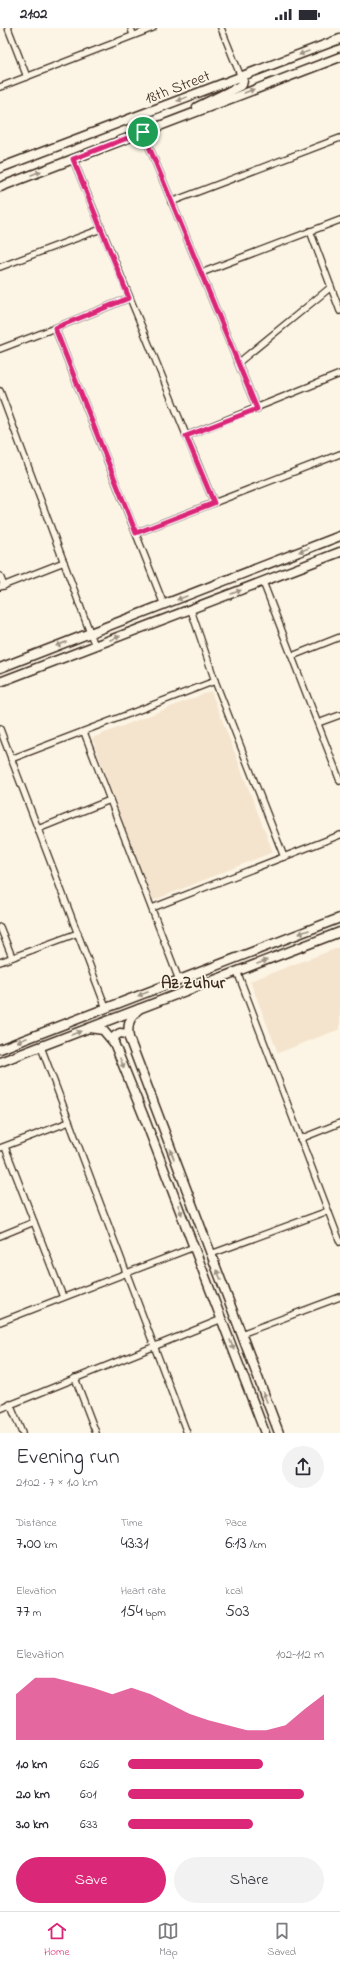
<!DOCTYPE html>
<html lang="en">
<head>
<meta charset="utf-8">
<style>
  :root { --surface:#fff; --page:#f2f2f3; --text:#2b2b33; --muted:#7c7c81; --line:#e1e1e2; --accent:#db2777 }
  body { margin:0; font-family:"Indie Flower",sans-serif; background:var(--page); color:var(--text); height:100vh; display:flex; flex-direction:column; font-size:15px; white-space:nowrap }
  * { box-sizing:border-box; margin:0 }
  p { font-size:13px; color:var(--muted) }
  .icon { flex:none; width:22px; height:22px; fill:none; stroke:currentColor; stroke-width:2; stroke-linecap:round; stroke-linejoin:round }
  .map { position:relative; height:1405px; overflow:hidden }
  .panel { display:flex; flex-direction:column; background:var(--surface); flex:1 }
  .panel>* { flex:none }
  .pin { position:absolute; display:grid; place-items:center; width:34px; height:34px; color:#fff; margin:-17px; border:2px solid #fff; border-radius:50%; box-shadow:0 1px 4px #0007 }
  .round { display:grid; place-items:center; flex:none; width:42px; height:42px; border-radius:21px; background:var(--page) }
  .head { display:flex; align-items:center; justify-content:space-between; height:68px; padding:0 16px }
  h1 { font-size:22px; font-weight:600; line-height:30px }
  .figures { display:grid; grid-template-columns:repeat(3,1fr); gap:6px; height:68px; padding:4px 16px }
  .figures div { display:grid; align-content:center }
  .figures b { font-size:17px; font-weight:600 }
  .figures small { font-size:11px; font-weight:400 }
  .figures p { font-size:11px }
  .chart { height:112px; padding:8px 16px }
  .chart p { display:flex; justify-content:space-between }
  .chart svg { width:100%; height:72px; margin-top:4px; fill:var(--accent); opacity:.7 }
  .action { display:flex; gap:8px; margin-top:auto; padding:8px 16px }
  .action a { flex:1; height:46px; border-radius:24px; background:var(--accent); color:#fff; font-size:16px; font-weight:600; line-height:46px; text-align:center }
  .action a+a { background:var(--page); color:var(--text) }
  ul { padding:0 16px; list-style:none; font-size:13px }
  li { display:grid; grid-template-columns:64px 48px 1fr; align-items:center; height:30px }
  li i { height:10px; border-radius:5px; background:var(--accent) }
  .status { display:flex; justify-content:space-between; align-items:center; height:28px; padding:0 20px; background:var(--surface); direction:ltr }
  .status svg { height:11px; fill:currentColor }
  .tabs { display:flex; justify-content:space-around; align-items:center; height:56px; border-top:1px solid var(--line); background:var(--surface); font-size:11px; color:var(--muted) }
  .tabs a { display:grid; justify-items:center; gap:2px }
  .tabs .current { color:var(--accent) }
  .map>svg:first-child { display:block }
</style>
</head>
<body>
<div class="status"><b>21:02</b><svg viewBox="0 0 49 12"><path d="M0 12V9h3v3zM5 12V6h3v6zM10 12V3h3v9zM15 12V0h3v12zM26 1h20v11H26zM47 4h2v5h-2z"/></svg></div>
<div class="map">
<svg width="340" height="1405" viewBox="0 0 340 1405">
  <rect width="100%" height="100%" fill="#fcf5e5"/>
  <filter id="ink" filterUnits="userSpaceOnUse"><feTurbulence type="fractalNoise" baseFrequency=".025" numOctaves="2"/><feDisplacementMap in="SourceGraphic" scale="8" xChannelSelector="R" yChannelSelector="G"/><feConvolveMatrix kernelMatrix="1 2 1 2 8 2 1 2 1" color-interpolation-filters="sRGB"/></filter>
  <g filter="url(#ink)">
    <g fill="#f5e4cd">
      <path d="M 211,663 L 273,824 L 152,873 L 92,710 Z"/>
      <path d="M 340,919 L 340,1001 L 278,1025 L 250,953 Z"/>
    </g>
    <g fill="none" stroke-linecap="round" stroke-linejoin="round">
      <g stroke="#3b2a1e" stroke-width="8">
        <g id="street">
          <path d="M 8,0 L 27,49"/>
          <path d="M 131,0 L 133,7"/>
          <path d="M 221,0 L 241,49"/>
          <path d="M 0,59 L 153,0"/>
          <path d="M 143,104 L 257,381"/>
          <path d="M 73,131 L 214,475"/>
          <path d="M 171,174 L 340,110"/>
          <path d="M 310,203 L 340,283"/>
          <path d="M 0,239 L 101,201"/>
          <path d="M 201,245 L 340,192"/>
          <path d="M 55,300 L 129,270"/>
          <path d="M 0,321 L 55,300 L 164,577"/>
          <path d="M 238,335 L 331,259"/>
          <path d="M 0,363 L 95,618"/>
          <path d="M 186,408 L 340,346"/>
          <path d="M 136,505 L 340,426"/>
          <path d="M 0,548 L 4,558"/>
          <path d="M 263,554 L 340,753"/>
          <path d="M 0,559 L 64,534"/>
          <path d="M 191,582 L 215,653 L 284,829"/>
          <path d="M 292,628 L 340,609"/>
          <path d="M 318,695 L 340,687"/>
          <path d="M 0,701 L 106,980"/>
          <path d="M 84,704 L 179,952"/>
          <path d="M 11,731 L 215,653"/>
          <path d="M 38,801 L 110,772"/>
          <path d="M 152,880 L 340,807"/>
          <path d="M 0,899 L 12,929"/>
          <path d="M 0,934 L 78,905"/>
          <path d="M 237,943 L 340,1214"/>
          <path d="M 41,1019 L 187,1405"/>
          <path d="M 300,1111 L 340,1095"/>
          <path d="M 5,1119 L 63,1269"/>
          <path d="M 0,1120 L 69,1094"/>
          <path d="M 0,1208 L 34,1194"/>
          <path d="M 211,1226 L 328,1183"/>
          <path d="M 0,1294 L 194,1219"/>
          <path d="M 241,1306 L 340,1269"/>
          <path d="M 75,1350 L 96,1405"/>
          <path d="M 10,1376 L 22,1405"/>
          <path d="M 0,1381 L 222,1291"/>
        </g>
      </g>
      <g stroke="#3b2a1e" stroke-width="11">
        <g id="secondary">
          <path d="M 197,79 L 242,57 L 243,53 L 241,49"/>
          <path d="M 0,140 L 340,11"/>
          <path d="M 0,159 L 340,29"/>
          <path d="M 0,640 L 340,508"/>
          <path d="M 0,654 L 340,524"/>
          <path d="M 139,981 C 129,990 127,997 129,1010 L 279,1405"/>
          <path d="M 89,1000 L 103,1002 L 114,1015 L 144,1089 L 265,1405"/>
          <path d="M 114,1015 L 115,1008 L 120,1005 L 127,1006 L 129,1010"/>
          <path d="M 0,1021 L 340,890"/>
          <path d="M 0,1034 L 340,904"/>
        </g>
      </g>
      <use href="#street" stroke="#fcf5e5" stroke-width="5.5"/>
      <use href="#secondary" stroke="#fcf5e5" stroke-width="8"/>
    </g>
    <defs><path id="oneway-solid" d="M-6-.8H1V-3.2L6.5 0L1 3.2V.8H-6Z"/></defs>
    <g fill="#9c9082">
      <use href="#oneway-solid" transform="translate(304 25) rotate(159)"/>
      <use href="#oneway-solid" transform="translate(249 63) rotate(-21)"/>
      <use href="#oneway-solid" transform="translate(182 71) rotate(159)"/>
      <use href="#oneway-solid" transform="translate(36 145) rotate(-21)"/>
      <use href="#oneway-solid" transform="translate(304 522) rotate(159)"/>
      <use href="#oneway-solid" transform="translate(236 564) rotate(-21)"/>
      <use href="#oneway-solid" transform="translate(182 570) rotate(159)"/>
      <use href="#oneway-solid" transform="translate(115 610) rotate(-21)"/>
      <use href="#oneway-solid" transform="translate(61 616) rotate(159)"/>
      <use href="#oneway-solid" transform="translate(304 904) rotate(159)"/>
      <use href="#oneway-solid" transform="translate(262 934) rotate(-21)"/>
      <use href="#oneway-solid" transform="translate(143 966) rotate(159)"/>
      <use href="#oneway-solid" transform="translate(76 1005) rotate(-21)"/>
      <use href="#oneway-solid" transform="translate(22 1012) rotate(159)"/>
      <use href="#oneway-solid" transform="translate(122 1035) rotate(67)"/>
      <use href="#oneway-solid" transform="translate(172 1126) rotate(-111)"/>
      <use href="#oneway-solid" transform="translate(180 1182) rotate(69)"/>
      <use href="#oneway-solid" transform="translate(219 1247) rotate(-111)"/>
      <use href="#oneway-solid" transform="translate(232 1317) rotate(69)"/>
      <use href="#oneway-solid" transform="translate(265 1369) rotate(-111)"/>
    </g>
  </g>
  <g fill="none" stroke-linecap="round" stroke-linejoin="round" filter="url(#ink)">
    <g stroke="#fff" stroke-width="8">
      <path id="route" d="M 143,104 L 257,381 L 186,408 L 214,475 L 136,505 L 55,300 L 129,270 L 73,131 Z"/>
    </g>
    <use href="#route" stroke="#db2777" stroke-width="5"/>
  </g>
  <g text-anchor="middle" stroke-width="3.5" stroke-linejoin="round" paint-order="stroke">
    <g font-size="16" fill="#3b2a1e" stroke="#fcf5e5">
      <text transform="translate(177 58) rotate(-21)" y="6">18th Street</text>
    </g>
    <g font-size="17" font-weight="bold" fill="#3b2a1e" stroke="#fcf5e5">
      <text x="193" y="960">Az Zuhur</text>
    </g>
  </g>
</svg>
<div class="pin" style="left:143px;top:104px;background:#1e9e55"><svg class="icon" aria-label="arrive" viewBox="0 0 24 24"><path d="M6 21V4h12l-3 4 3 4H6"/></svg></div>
</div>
<section class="panel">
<div class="head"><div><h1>Evening run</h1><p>21:02 · 7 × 1.0 km</p></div><a class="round"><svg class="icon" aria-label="share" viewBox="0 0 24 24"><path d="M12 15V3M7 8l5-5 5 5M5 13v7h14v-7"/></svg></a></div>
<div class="figures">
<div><p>Distance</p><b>7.00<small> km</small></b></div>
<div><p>Time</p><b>43:31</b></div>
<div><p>Pace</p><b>6:13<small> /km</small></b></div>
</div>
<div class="figures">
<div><p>Elevation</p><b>77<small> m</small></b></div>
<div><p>Heart rate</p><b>154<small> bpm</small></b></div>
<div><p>kcal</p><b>503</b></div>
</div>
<div class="chart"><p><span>Elevation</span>102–112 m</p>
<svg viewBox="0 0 160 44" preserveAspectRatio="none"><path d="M0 44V16L10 6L20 6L30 9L40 12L50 16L60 12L70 16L80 22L90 28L100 32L110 35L120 38L130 38L140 35L150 25L160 16V44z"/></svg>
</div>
<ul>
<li><b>1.0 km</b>6:26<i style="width:69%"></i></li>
<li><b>2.0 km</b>6:01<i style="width:90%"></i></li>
<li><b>3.0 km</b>6:33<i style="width:64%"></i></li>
</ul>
<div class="action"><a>Save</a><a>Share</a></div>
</section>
<nav class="tabs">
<a class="current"><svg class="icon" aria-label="home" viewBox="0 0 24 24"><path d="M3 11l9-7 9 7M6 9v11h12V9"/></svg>Home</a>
<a><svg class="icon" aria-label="map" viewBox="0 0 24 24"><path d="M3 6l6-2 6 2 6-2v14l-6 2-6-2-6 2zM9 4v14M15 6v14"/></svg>Map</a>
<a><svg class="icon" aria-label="saved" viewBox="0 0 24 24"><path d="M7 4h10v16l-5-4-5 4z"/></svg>Saved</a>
</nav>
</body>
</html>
